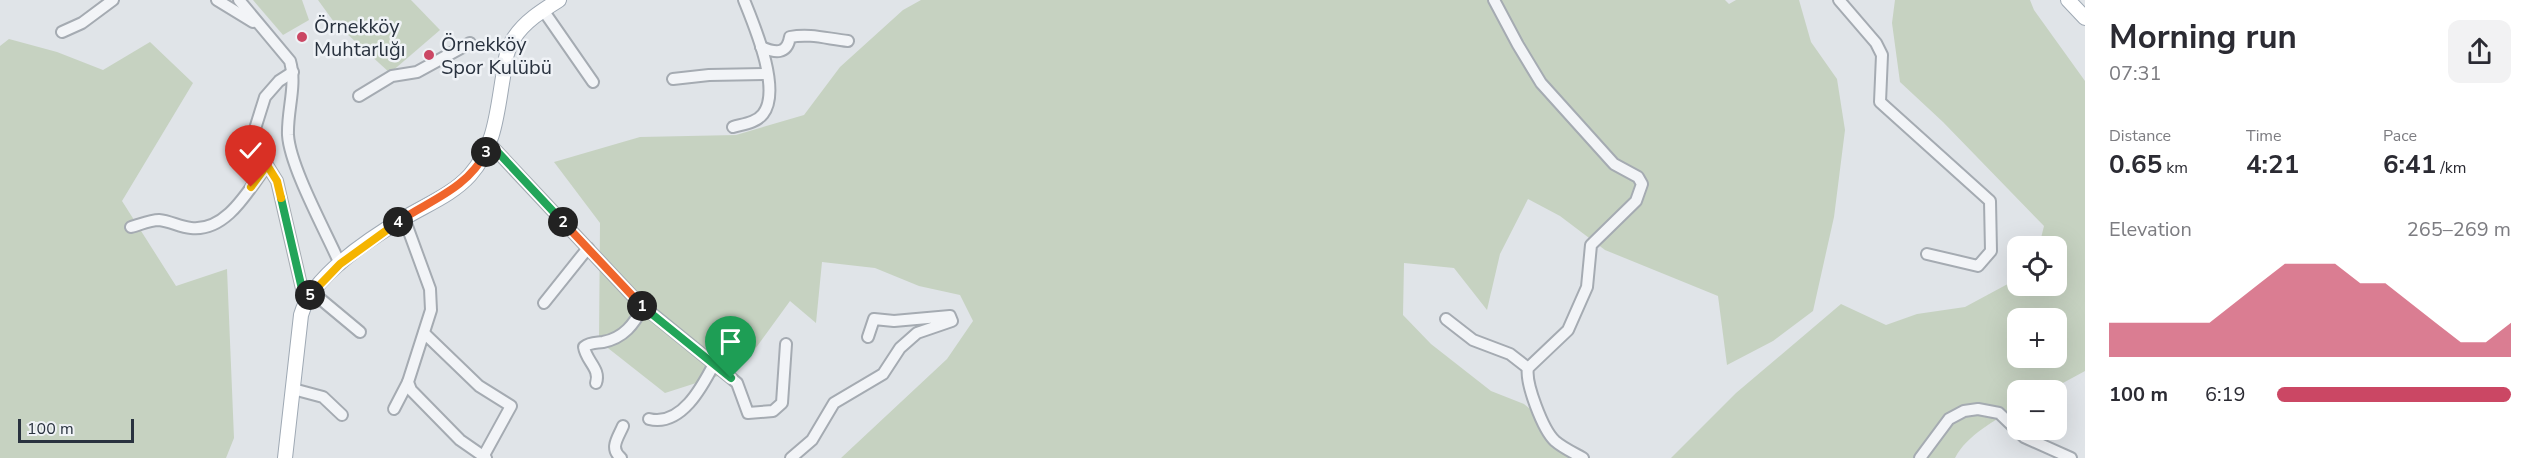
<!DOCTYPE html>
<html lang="en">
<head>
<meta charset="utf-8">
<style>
  :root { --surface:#fff; --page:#f2f2f3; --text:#2b2b33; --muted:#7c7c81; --accent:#cb4764 }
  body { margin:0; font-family:"Nunito Sans",sans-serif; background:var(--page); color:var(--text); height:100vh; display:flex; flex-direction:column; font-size:22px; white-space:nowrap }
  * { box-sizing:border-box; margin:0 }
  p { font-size:20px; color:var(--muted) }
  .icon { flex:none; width:33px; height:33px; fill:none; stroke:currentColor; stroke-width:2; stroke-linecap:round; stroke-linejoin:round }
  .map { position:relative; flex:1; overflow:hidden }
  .details { display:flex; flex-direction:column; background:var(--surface); width:450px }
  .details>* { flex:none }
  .controls { position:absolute; left:2007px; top:236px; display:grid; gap:12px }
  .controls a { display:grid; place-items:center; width:60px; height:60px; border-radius:12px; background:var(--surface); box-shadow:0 6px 24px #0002; font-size:30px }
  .scale { position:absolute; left:18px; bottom:15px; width:116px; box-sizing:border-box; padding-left:6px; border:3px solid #29323f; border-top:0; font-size:16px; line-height:21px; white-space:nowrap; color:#29323f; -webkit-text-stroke:4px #eff2f6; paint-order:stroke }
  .pin { position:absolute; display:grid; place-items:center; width:51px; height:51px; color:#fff; margin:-62px -26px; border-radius:50% 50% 50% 0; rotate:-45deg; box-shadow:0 0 6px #0007 }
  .pin .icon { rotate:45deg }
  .km { position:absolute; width:30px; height:30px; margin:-15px; border-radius:50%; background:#222; color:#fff; font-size:16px; line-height:30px; text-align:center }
  .round { display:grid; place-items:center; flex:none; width:63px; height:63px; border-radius:12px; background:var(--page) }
  .headline { display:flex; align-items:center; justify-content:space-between; height:102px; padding:0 24px }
  h1 { font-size:33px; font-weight:700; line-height:45px }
  .figures { display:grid; grid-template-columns:repeat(3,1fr); gap:9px; height:102px; padding:6px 24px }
  .figures div { display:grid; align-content:center }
  .figures b { font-size:26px; font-weight:700 }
  .figures small { font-size:16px; font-weight:400 }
  .figures p { font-size:16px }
  .chart { height:168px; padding:12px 24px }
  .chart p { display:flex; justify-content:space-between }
  .chart svg { width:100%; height:108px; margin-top:6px; fill:var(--accent); opacity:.7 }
  ul { padding:0 24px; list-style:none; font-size:20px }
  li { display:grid; grid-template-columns:96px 72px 1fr; align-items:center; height:45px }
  li i { height:15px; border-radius:8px; background:var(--accent) }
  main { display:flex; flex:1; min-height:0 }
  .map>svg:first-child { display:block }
</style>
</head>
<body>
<main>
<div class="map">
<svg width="2085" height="458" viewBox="0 0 2085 458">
  <rect width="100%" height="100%" fill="#e0e4e8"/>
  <g fill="#c6d2c1" fill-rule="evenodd">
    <path d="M 253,0 L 302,0 L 309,20 L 283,35 Z"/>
    <path d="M 318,0 L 411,0 L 440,30 L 390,73 L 334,22 Z"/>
    <path d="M 921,0 L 1725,0 L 1729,4 L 1736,0 L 1799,0 L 1811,42 L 1837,79 L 1845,130 L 1834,217 L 1813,311 L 1773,341 L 1727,365 L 1718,296 L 1605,250 L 1560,216 L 1528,199 L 1500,254 L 1487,310 L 1454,268 L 1404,263 L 1403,315 L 1431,344 L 1491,391 L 1524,404 L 1552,427 L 1572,458 L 841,458 L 947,359 L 973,321 L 960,295 L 919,286 L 875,268 L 822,262 L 816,323 L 790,301 L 750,356 L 721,375 L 665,393 L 599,341 L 600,223 L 554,162 L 640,137 L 736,135 L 804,115 L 840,67 L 903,10 Z"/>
    <path d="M 1895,0 L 2030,0 L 2034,10 L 2085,81 L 2085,371 L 2050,390 L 2018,390 L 2017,408 C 1995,420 1967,435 1955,458 L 1671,458 L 1736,393 L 1841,304 L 1886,325 L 1917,314 L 1965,307 L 2017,279 L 2018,285 L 2056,285 L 2056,246 L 2039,246 L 2044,226 L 1943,122 L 1900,82 L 1892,23 ZM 2018,318 L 2056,318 L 2056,357 L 2018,357 Z"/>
    <path d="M 9,39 L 57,52 L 103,70 L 150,42 L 193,83 L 122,201 L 176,286 L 227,269 L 234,438 L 226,458 L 0,458 L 0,46 Z"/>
  </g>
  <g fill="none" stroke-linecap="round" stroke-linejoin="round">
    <g stroke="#a5abb2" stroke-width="14">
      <g id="minor">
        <path d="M 217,0 L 253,22"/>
        <path d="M 239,0 L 290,61 C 297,85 287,110 288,135 C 290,167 326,232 340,264"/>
        <path d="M 1494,0 L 1518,45 L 1541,83 L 1614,164 L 1638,177 L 1642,184 L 1636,201 L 1591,245 L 1587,287 L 1568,330 L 1528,368 C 1525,383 1543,430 1555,441 C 1563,448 1574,453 1583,458"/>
        <path d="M 1839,0 L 1876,43 L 1882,55 L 1880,102 L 1990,201 L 1991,251 L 1978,266 L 1927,254"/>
        <path d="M 543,10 L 593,82"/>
        <path d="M 62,32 L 82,23 L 113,0"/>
        <path d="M 761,47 C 775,53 787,55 790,37 C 810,33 828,39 848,41"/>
        <path d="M 293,72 L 279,81 L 265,97 L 254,132 L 254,150 L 267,165 L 277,181 L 305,302"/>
        <path d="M 673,79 L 709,75 L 767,74"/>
        <path d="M 359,96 L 392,76 L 417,72 L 470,43"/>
        <path d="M 733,127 C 743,124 756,123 763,114 C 782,90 754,25 744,0"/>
        <path d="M 490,144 L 639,303 L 731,378 L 737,383 L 748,413 L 773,411 L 782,403 L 786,344"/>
        <path d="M 404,218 L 430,289 L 431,310 L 408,382 L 411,390 L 460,440 L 486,458"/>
        <path d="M 131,227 C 139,225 150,220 159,220 C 170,221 180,227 191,228 C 227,232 249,189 267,165"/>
        <path d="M 312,292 L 360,332"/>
        <path d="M 544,303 L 588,248"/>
        <path d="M 1446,319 L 1473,340 L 1510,354 L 1528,368"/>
        <path d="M 424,333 L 479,386 L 511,406 L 483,457"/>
        <path d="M 596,383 C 601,369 586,361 584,347 C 590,342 596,343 603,342 C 624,338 634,324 643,307"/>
        <path d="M 293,389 L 323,397 L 342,415"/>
        <path d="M 394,409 L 408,382"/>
        <path d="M 649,419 C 681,427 702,387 714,364"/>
        <path d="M 621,458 C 609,448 618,438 623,426"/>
        <path d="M 791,458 L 812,440 L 834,403 L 883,374 L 900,348 L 917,333 L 952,321 L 950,316 L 894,321 L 874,319 L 868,337"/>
        <path d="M 1920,458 L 1949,419 L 1964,411 L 1978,409 L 1999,413 L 2024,437 L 2071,458"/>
      </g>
    </g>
    <g stroke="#9fa9b4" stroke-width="16">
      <g id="major">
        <path d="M 2068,0 L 2085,18"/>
        <path d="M 285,458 L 301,315 C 312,276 372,237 406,217 C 428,204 453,194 470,175 C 495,147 497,112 503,77 C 505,63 506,50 514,38 C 525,21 543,10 559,0"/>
      </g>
    </g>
    <use href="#minor" stroke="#f2f4f7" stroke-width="10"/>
    <use href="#major" stroke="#fff" stroke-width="14"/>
  </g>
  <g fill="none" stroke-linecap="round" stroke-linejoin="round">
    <g stroke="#fff" stroke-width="12">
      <path id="split-1" d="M 642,306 L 731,378"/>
    </g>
    <g stroke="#fff" stroke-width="12">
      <path id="split-2" d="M 563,222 L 642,306"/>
    </g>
    <g stroke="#fff" stroke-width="12">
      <path id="split-3" d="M 486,152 L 490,144 L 494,148 L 563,222"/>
    </g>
    <g stroke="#fff" stroke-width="12">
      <path id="split-4" d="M 398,222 C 430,200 467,189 486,152"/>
    </g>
    <g stroke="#fff" stroke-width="12">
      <path id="split-5" d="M 310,295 L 340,264 L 398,222"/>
    </g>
    <g stroke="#fff" stroke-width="12">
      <path id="split-6" d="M 281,198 L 305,302 L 310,295"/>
    </g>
    <g stroke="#fff" stroke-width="12">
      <path id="split-7" d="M 251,187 L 267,165 L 277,181 L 281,198"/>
    </g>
    <use href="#split-1" stroke="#22a559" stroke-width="8"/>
    <use href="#split-2" stroke="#f0652b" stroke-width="8"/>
    <use href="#split-3" stroke="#22a559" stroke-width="8"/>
    <use href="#split-4" stroke="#f0652b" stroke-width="8"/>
    <use href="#split-5" stroke="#f5b400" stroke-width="8"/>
    <use href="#split-6" stroke="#22a559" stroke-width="8"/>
    <use href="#split-7" stroke="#f5b400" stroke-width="8"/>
  </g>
  <g fill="#cb4764" stroke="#eff2f6" stroke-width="2">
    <circle cx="302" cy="37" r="6"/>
    <circle cx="429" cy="55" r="6"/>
  </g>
  <g text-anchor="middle" stroke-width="5" stroke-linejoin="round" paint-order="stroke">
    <g font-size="20" fill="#29323f" stroke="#eff2f6" text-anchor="start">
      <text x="314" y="33">Örnekköy<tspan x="314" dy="23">Muhtarlığı</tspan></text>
      <text x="441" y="51">Örnekköy<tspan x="441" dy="23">Spor Kulübü</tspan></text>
    </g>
  </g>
</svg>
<div class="controls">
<a><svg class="icon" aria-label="locate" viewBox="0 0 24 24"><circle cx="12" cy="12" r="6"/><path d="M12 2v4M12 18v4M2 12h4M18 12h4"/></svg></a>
<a>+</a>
<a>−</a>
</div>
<div class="scale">100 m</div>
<div class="pin" style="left:731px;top:378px;background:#1e9e55"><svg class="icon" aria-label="arrive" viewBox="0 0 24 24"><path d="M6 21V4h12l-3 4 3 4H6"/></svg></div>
<div class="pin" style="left:251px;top:187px;background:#d93025"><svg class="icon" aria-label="check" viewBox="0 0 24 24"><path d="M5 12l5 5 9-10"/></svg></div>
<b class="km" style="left:642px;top:306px">1</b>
<b class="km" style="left:563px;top:222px">2</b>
<b class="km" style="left:486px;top:152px">3</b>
<b class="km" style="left:398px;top:222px">4</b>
<b class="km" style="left:310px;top:295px">5</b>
</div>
<section class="details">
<div class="headline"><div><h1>Morning run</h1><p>07:31</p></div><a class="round"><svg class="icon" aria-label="share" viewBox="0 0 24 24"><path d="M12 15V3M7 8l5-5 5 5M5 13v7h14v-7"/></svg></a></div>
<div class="figures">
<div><p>Distance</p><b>0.65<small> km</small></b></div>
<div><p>Time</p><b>4:21</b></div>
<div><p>Pace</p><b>6:41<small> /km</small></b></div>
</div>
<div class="chart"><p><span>Elevation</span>265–269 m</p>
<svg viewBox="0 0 160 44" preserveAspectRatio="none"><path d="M0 44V30L10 30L20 30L30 30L40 30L50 22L60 14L70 6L80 6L90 6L100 14L110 14L120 22L130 30L140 38L150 38L160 30V44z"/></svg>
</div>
<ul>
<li><b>100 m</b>6:19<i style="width:100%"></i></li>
</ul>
</section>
</main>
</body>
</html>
